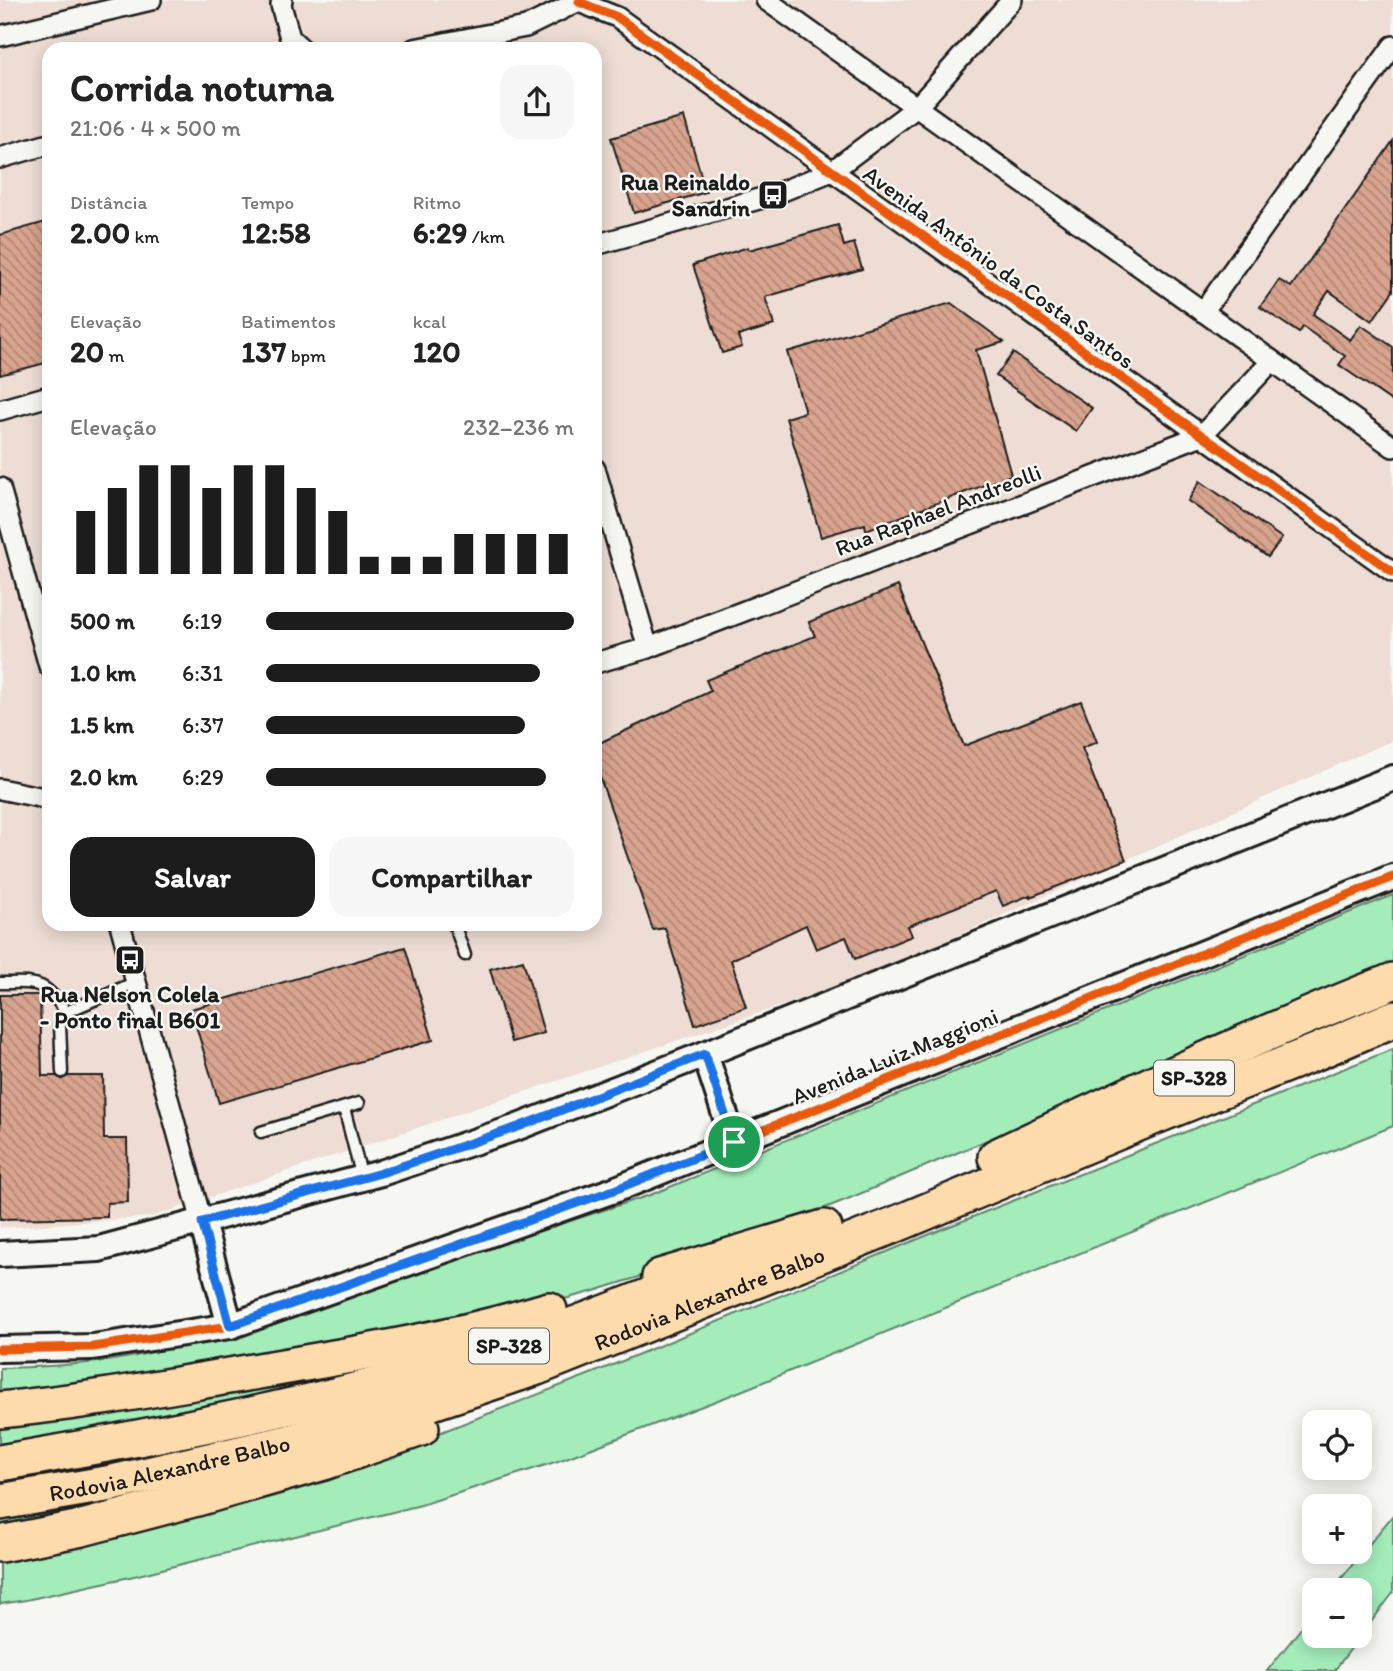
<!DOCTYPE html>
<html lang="pt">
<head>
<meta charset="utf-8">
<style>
  :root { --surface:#fff; --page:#f6f6f6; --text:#222; --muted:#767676; --accent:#1c1c1c }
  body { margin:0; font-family:Itim,sans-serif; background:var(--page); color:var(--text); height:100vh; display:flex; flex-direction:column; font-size:26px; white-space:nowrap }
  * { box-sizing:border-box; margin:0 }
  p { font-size:23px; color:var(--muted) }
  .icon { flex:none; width:38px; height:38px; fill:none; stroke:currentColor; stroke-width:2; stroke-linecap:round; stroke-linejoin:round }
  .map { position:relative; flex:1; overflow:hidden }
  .side { position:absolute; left:42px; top:42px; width:560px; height:889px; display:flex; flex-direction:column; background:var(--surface); border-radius:21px; box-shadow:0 4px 18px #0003 }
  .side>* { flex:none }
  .fabs { position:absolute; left:1302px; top:1410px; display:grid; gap:14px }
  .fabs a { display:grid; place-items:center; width:70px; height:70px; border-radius:14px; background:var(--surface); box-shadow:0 4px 18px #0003; font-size:35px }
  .pin { position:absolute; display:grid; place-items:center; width:60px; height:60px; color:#fff; margin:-30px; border:4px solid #fff; border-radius:50%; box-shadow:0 2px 7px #0007 }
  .round { display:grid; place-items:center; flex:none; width:74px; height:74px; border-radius:21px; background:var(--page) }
  .headline { display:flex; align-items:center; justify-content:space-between; height:119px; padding:0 28px }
  h1 { font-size:38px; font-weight:700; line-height:52px }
  .stats { display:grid; grid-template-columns:repeat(3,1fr); gap:10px; height:119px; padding:7px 28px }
  .stats div { display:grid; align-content:center }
  .stats b { font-size:30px; font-weight:700 }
  .stats small { font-size:19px; font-weight:400 }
  .stats p { font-size:19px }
  .chart { height:196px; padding:14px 28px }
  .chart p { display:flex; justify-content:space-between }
  .chart svg { width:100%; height:126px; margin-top:7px; stroke:var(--accent); stroke-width:6 }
  .button { display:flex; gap:14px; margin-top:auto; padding:14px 28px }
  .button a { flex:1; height:80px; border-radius:21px; background:var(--accent); color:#fff; font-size:28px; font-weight:700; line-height:80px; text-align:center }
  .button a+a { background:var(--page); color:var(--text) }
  ul { padding:0 28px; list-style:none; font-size:23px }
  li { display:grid; grid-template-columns:112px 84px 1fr; align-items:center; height:52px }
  li i { height:18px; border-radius:9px; background:var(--accent) }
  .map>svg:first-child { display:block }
</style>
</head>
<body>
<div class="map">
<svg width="1393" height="1671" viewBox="0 0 1393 1671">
  <defs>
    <pattern id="building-back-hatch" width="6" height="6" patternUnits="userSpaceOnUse" patternTransform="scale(1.75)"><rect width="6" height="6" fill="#d9a48f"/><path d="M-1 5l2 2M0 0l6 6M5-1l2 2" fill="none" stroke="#af8574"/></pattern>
  </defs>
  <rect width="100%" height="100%" fill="#f6f6f2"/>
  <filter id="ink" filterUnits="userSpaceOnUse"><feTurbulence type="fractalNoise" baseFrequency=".0143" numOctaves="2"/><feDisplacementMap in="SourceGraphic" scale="14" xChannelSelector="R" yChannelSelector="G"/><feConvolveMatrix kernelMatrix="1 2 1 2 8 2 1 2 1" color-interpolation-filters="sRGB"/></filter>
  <g filter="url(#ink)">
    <path fill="#edddd4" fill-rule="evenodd" d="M 0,0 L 1393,0 L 1393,740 L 858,980 L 151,1217 L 0,1228 ZM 49,49 L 595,49 L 595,924 L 49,924 Z"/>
    <g fill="#a4edbb" stroke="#60846c" stroke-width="2">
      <path d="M 1393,895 L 1393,975 L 1174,1061 L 850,1198 L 705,1256 L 591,1292 L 503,1315 L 0,1401 L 0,1368 C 42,1367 84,1365 125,1358 C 163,1351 200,1340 237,1330 L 650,1195 Z"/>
      <path d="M 1393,1049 L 1393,1126 L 726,1397 L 558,1461 L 421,1505 L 134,1576 L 26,1600 L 0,1604 L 0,1555 L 421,1440 L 598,1371 L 945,1228 Z"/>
      <path d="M 369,1362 L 372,1370 L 189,1411 L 93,1430 L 0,1444 L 0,1423 Z"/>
      <path d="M 143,1493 L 154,1494 L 0,1534 L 0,1518 Z"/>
      <path d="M 1393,1515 L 1393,1593 L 1334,1671 L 1267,1671 L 1314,1612 L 1314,1636 L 1360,1636 L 1360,1591 L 1331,1591 Z"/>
    </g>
    <g fill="url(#building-back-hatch)" stroke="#1c1c1c" stroke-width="2">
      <path d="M 684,117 L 706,192 L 634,213 L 611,138 Z"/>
      <path d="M 1393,141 L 1393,291 L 1372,321 L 1329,291 L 1313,314 L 1350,340 L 1361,325 L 1393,347 L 1393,402 L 1339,365 L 1345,356 L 1303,327 L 1299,333 L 1260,307 L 1279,280 L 1291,287 Z"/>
      <path d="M 49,221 L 49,362 L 0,375 L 0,235 Z"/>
      <path d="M 838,225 L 844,246 L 854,243 L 862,269 L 765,297 L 774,325 L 738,336 L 742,347 L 722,353 L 693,265 L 748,247 L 749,250 Z"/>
      <path d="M 951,303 L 1004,342 L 976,350 L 1011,475 L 866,530 L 865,524 L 821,537 L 786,418 L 805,412 L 787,352 Z"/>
      <path d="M 1013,353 L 1092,408 L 1076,431 L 996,376 Z"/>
      <path d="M 1200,481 L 1282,538 L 1268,557 L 1188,501 Z"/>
      <path d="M 898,586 L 964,746 L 1081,701 L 1097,742 L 1082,748 L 1126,860 L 1030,897 L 1030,895 L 1003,906 L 996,891 L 908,926 L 912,936 L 855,959 L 846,937 L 816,949 L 806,925 L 731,960 L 746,1007 L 695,1025 L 665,928 L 653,930 L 595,763 L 595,745 L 711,691 L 706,680 L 815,636 L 809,622 Z"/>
      <path d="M 405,947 L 433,1040 L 219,1103 L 191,1009 Z"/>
      <path d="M 523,960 L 544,1033 L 511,1042 L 490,969 Z"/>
      <path d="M 0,995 L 40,995 L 42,1076 L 56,1076 L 62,1079 L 68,1076 L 103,1076 L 104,1139 L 127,1139 L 128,1202 L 107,1203 L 107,1217 L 0,1219 Z"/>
    </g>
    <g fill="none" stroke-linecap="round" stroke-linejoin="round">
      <g stroke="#1c1c1c" stroke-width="15">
        <g id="service">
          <path d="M 454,924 L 465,955"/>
          <path d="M 0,983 C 39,983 42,979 66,1012"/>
          <path d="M 62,1072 L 60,1025 L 66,1012 L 136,982"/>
          <path d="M 344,1108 L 362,1178"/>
          <path d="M 261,1132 L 359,1103"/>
        </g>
      </g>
      <g stroke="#1c1c1c" stroke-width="24">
        <g id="minor">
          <path d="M 282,0 L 281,5 L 290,38 L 302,49"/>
          <path d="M 766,0 L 1393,447"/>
          <path d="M 579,2 L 617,17 L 1393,572"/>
          <path d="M 0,36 L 151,0"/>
          <path d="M 414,49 L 526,27 L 581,0"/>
          <path d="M 0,158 L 49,144"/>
          <path d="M 595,245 L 773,195 L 832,171 L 917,107 L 1012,0"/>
          <path d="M 1203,312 L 1393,46"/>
          <path d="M 0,410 L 49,396"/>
          <path d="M 595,469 L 648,648"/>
          <path d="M 0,488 L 49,666"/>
          <path d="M 595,663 L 648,648 L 1202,435 L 1272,361"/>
          <path d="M 0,789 L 49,799"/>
          <path d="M 120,924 L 202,1222"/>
        </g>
      </g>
      <g stroke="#1c1c1c" stroke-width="30">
        <g id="tertiary">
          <path d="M 705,1054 L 734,1142"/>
          <path d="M 202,1222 L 230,1326"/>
          <path d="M 0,1254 L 99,1249 L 381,1173 L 518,1127 L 705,1054 L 1393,778"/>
          <path d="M 0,1349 L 93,1347 L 230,1326 L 614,1190 L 1393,877"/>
        </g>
      </g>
      <g stroke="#1c1c1c" stroke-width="40">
        <g id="motorway">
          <path d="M 996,1157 C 1127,1095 1258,1034 1393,981"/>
          <path d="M 660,1277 L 824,1228"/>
          <path d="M 0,1410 C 85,1402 168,1386 253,1372 C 352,1355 452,1339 549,1310"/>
          <path d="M 0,1463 C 185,1431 370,1395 549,1334 C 596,1318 642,1299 688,1281"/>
          <path id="s1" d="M 0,1502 L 112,1483 L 288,1443 L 432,1402 L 537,1367 L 899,1223 L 1155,1116 L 1316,1052 L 1393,1019"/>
          <path d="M 0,1544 L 82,1528 L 197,1498 L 324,1462 L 421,1428"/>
        </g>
      </g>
      <use href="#service" stroke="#f6f6f2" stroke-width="10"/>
      <use href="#minor" stroke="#f6f6f2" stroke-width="19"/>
      <use href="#tertiary" stroke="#f6f6f2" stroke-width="24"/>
      <use href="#motorway" stroke="#fedbac" stroke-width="35"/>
      <g stroke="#f6f6f2" stroke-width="13">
        <g id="cycleway">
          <path d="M 579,2 L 617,17 L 1393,572"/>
          <path d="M 0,1349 L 93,1347 L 230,1326 L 614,1190 L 1393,877"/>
        </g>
      </g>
      <use href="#cycleway" stroke="#e8590c" stroke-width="9"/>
    </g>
  </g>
  <g fill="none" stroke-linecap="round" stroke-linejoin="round" filter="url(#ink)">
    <g stroke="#fff" stroke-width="14">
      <path id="route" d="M 705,1054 L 734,1142 L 614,1190 L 230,1326 L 202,1222 L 381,1173 L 518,1127 Z"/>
    </g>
    <use href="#route" stroke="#1a73e8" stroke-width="9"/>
  </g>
  <defs>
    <g id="bus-square" transform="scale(1.575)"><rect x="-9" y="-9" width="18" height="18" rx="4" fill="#1c1c1c" stroke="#f6f6f2"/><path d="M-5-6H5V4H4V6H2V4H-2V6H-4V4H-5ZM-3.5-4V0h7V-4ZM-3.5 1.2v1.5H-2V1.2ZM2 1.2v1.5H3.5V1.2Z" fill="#fff"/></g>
  </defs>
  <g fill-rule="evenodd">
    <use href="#bus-square" x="773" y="195"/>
    <use href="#bus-square" x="130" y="960"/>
  </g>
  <g text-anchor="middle" stroke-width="5" stroke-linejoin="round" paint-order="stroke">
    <g fill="#f6f6f2" stroke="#5d5d5c" stroke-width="2">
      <rect x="1154" y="1060.5" width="80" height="35" rx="5"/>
      <rect x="469" y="1328.5" width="80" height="35" rx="5"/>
    </g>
    <g font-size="21" font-weight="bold" fill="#1c1c1c">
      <text x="1194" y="1085">SP-328</text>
      <text x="509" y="1353">SP-328</text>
    </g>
    <g font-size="23" font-weight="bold" fill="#1c1c1c" stroke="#f6f6f2" text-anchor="end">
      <text x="750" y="190">Rua Reinaldo<tspan x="750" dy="26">Sandrin</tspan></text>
      <text x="130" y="1002" text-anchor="middle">Rua Nelson Colela<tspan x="130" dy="26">- Ponto final B601</tspan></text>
    </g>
    <g font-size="23" fill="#1c1c1c" stroke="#f6f6f2">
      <text transform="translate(999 267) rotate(36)" y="8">Avenida Antônio da Costa Santos</text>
      <text transform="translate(938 510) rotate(-21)" y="8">Rua Raphael Andreolli</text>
      <text transform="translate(895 1056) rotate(-22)" y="8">Avenida Luiz Maggioni</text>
      <text dy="8" stroke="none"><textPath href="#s1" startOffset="740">Rodovia Alexandre Balbo</textPath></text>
      <text dy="8" stroke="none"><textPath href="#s1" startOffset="173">Rodovia Alexandre Balbo</textPath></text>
    </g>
  </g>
</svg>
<div class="fabs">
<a><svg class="icon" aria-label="locate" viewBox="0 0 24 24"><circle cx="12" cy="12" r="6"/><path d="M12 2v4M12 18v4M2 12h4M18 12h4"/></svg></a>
<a>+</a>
<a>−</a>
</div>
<div class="pin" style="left:734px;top:1142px;background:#1e9e55"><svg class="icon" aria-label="arrive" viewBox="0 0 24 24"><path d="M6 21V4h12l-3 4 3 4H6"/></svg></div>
<section class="side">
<div class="headline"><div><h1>Corrida noturna</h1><p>21:06 · 4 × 500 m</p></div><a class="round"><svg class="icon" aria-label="share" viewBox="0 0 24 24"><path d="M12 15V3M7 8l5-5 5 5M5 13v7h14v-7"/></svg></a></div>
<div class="stats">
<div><p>Distância</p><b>2.00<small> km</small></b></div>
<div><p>Tempo</p><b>12:58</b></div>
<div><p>Ritmo</p><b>6:29<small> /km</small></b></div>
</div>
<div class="stats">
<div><p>Elevação</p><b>20<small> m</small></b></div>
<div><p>Batimentos</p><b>137<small> bpm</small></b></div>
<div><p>kcal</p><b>120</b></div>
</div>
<div class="chart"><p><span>Elevação</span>232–236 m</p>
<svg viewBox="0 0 160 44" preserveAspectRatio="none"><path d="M5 44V22M15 44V14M25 44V6M35 44V6M45 44V14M55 44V6M65 44V6M75 44V14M85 44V22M95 44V38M105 44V38M115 44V38M125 44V30M135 44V30M145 44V30M155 44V30"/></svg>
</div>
<ul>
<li><b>500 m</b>6:19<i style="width:100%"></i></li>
<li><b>1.0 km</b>6:31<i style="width:89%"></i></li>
<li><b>1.5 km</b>6:37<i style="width:84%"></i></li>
<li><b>2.0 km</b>6:29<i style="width:91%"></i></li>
</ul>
<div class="button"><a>Salvar</a><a>Compartilhar</a></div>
</section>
</div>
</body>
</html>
